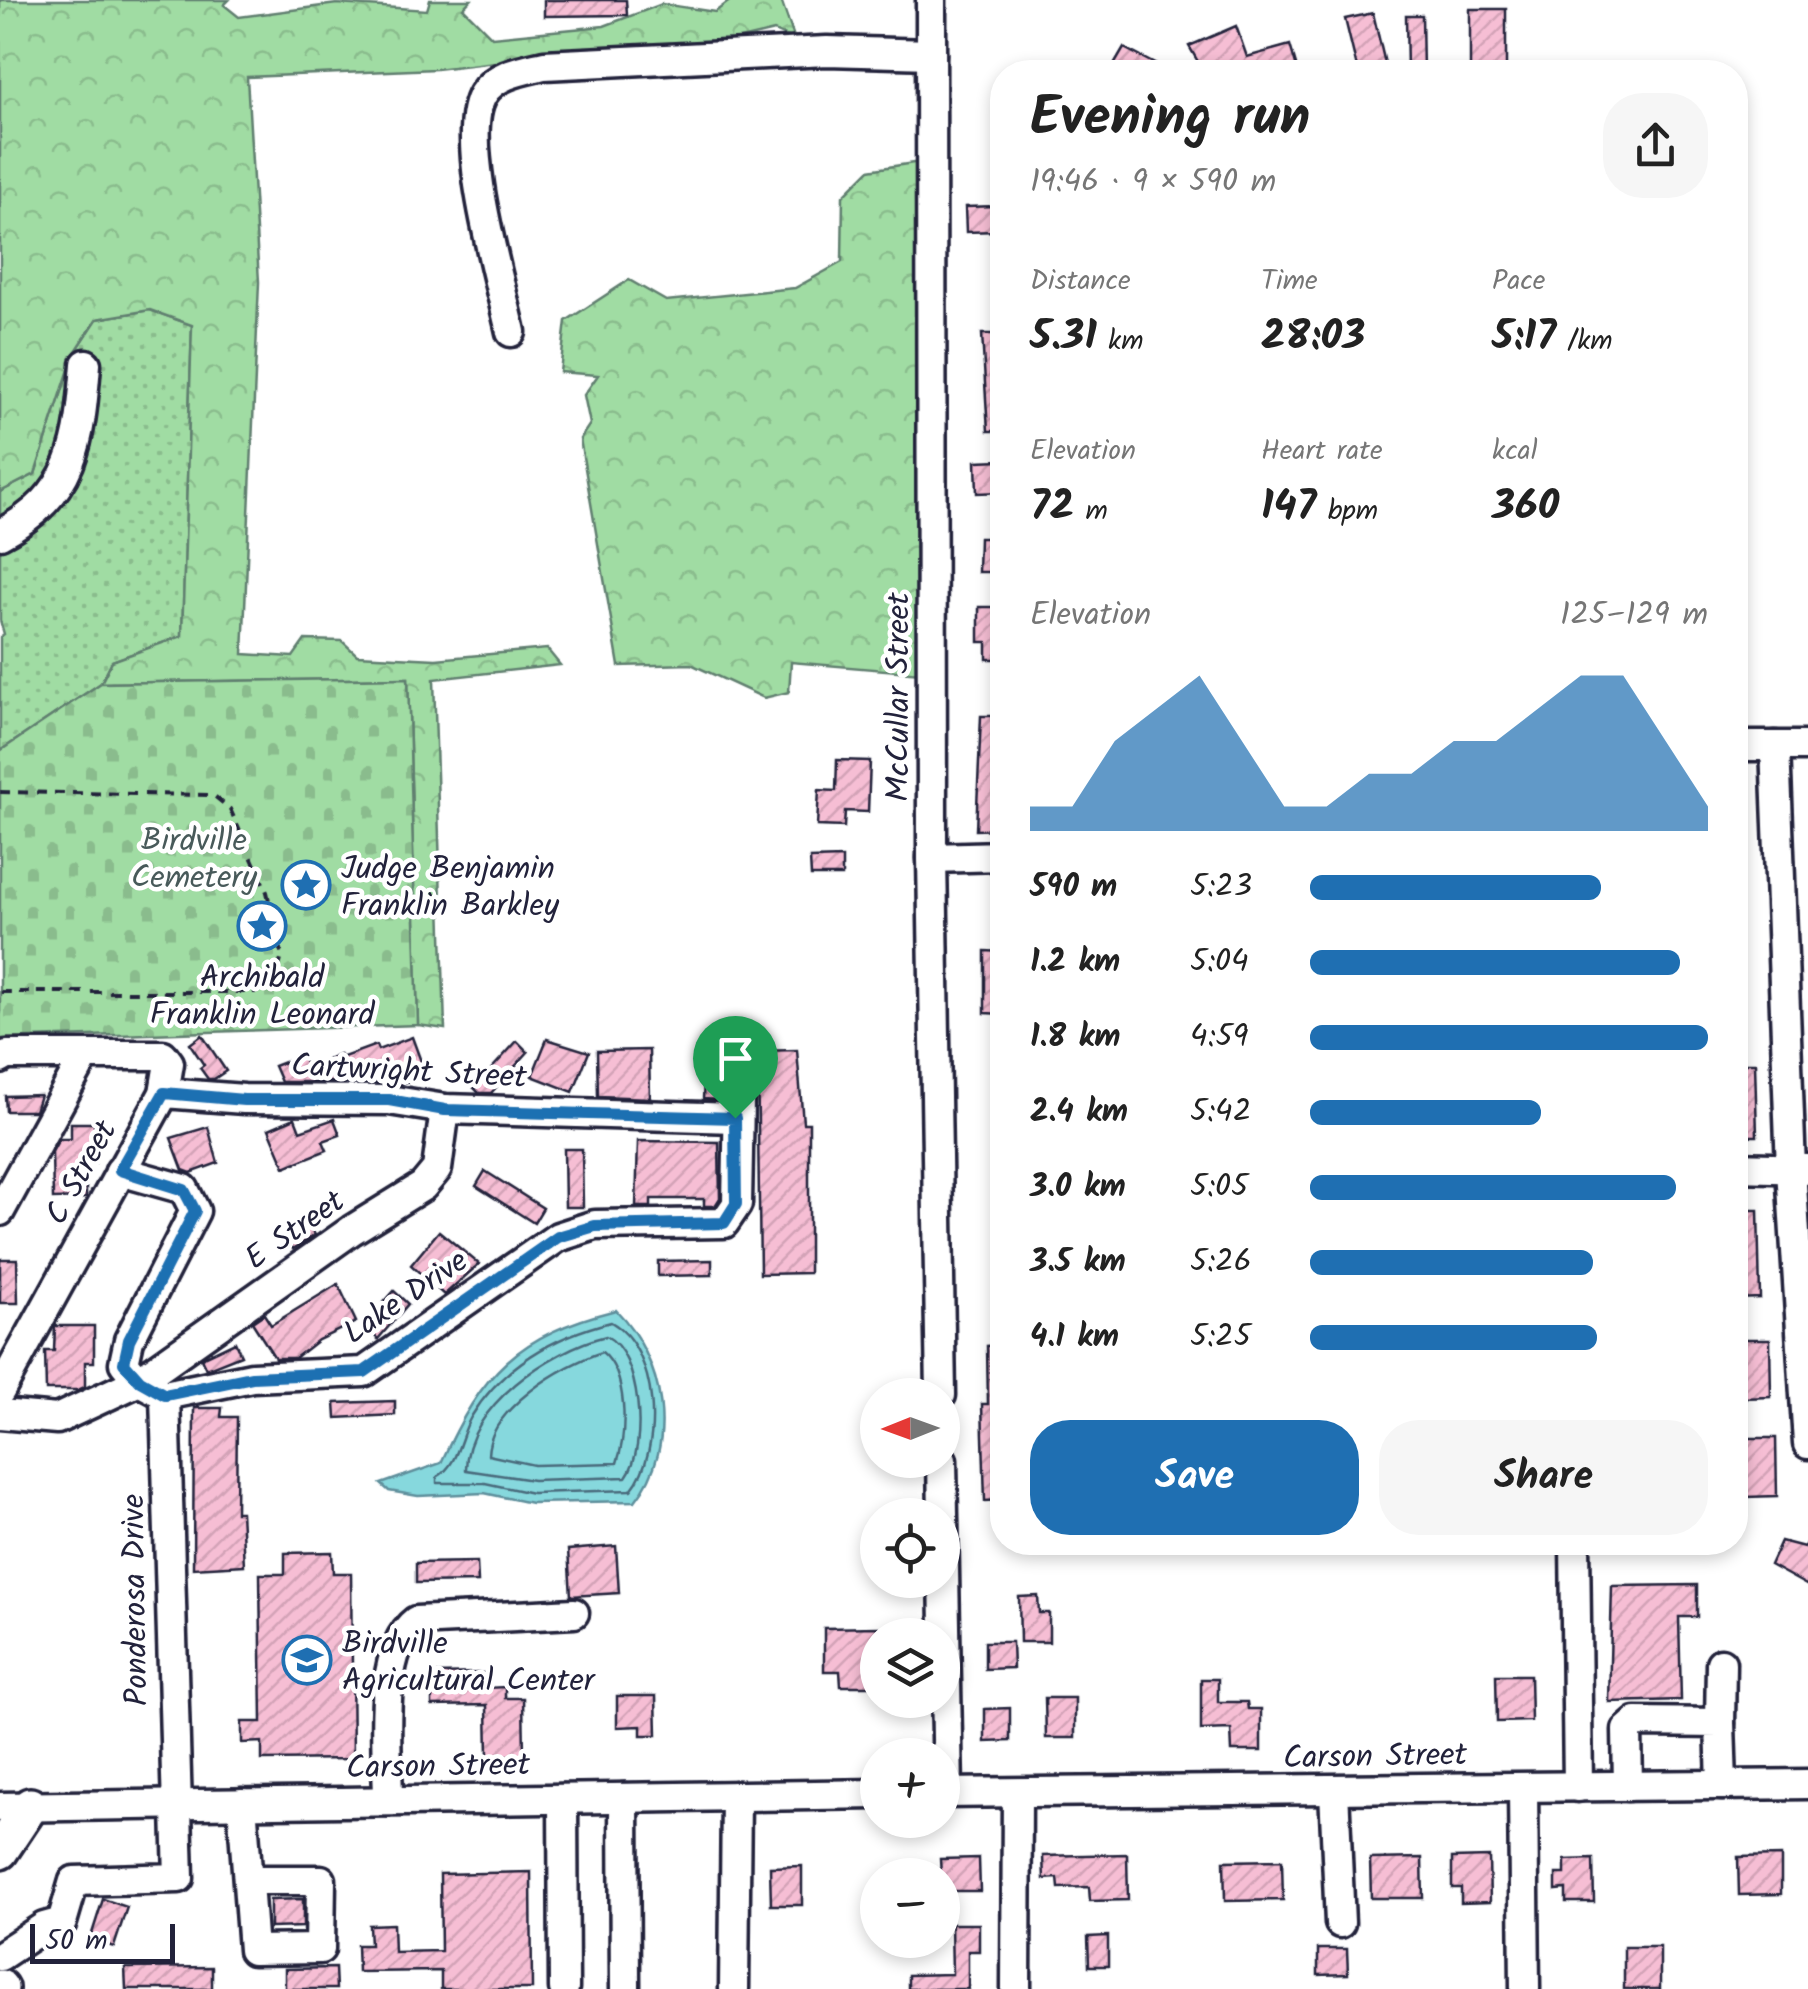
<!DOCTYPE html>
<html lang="en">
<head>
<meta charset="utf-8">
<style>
  :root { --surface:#fff; --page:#f6f6f6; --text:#222; --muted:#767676; --accent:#1f6fb2 }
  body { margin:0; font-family:Kalam,sans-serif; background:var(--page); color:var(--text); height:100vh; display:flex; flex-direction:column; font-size:38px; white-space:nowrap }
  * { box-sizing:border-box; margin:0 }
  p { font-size:32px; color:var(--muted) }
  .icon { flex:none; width:55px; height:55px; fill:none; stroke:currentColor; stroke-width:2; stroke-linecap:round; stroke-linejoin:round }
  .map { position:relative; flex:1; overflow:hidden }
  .panel { position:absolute; left:990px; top:60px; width:758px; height:1495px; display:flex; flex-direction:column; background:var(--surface); border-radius:40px; box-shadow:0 5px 15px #0003 }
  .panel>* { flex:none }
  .needle { width:65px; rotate:269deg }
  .fabs { position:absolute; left:860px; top:1378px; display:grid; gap:20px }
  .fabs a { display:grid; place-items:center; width:100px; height:100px; border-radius:50%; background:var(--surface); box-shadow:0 5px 15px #0003; font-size:50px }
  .scale { position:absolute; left:30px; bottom:25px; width:145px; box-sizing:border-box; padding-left:10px; border:5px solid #22223b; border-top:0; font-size:28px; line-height:35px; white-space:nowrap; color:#22223b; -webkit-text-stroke:8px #fff; paint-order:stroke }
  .pin { position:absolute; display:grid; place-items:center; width:85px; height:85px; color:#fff; margin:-102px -42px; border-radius:50% 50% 50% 0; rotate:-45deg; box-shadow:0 0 10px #0007 }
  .pin .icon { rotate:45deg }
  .round { display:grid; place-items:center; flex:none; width:105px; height:105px; border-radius:40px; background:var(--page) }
  .head { display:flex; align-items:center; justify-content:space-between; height:170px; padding:0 40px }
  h1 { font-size:55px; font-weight:700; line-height:75px }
  .metrics { display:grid; grid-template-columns:repeat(3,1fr); gap:15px; height:170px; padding:10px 40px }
  .metrics div { display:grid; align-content:center }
  .metrics b { font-size:42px; font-weight:700 }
  .metrics small { font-size:28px; font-weight:400 }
  .metrics p { font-size:28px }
  .chart { height:280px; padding:20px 40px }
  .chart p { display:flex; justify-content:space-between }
  .chart svg { width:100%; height:180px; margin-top:10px; fill:var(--accent); opacity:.7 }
  .action { display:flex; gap:20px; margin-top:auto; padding:20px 40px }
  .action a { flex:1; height:115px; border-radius:40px; background:var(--accent); color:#fff; font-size:40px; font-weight:700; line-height:115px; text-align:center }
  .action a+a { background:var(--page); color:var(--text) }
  ul { padding:0 40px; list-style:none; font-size:32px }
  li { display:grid; grid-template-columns:160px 120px 1fr; align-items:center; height:75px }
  li i { height:25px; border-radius:12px; background:var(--accent) }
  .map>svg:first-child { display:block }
</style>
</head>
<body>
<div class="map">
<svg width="1808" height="1989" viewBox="0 0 1808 1989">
  <defs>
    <pattern id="green-dots" width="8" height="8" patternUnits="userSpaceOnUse" patternTransform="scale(2.5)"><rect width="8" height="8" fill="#a0dca3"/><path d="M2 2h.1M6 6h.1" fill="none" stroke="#8abc8d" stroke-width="1.8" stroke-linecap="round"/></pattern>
    <pattern id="forest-crowns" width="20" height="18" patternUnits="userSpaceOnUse" patternTransform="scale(2.5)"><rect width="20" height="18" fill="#a0dca3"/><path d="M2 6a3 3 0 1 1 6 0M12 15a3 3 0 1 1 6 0" fill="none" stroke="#8abc8d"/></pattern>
    <pattern id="cemetery-stones" width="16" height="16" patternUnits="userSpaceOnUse" patternTransform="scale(2.5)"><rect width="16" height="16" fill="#a0dca3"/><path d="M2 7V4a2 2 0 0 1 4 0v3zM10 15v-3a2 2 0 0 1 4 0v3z" fill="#8abc8d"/></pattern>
    <pattern id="building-hatch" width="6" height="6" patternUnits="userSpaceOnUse" patternTransform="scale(2.5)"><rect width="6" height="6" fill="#f6bed4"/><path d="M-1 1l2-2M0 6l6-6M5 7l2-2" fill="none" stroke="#d3a3b7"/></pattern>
  </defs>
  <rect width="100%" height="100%" fill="#fff"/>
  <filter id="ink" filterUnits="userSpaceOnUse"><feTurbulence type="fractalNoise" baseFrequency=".01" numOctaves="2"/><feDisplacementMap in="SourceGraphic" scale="20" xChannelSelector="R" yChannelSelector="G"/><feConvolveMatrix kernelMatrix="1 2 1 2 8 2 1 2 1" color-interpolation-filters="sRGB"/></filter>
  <g filter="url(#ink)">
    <path fill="url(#green-dots)" stroke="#617f6f" stroke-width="2.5" d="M 150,310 L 192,325 L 182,636 L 112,661 L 101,683 L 0,751 L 0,637 L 4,634 L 0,620 L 0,492 L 35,474 L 74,354 L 97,319 Z"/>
    <g fill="url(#forest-crowns)" stroke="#617f6f" stroke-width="2.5">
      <path d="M 0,0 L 229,0 L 224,5 L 239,17 L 337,4 L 427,10 L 430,0 L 471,0 L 463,8 L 492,37 L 604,26 L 662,4 L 715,12 L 731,0 L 781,0 L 795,40 L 774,31 L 719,44 L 563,54 L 436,69 L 247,77 L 259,282 L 243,654 L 293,657 L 305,640 L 342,641 L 357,655 L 436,659 L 547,649 L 560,665 L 434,679 L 445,1029 L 418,1025 L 408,678 L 101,683 L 112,661 L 182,636 L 192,325 L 150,310 L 97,319 L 74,354 L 35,474 L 0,492 Z"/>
      <path d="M 933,160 L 932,674 L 791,662 L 789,692 L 764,698 L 691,664 L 619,666 L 580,439 L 590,424 L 584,395 L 598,375 L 560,372 L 566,321 L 629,280 L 666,301 L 795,288 L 842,262 L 843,196 L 869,170 Z"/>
    </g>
    <path fill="url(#cemetery-stones)" stroke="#617f6f" stroke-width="2.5" d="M 408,678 L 418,1025 L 0,1039 L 0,751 L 101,683 Z"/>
    <path fill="#86d8dd" stroke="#5e8f9c" stroke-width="2.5" d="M 616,1310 C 664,1359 680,1445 635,1501 L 531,1503 L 484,1493 L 418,1496 L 389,1491 L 381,1484 L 441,1463 C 482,1372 517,1335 616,1310 Z"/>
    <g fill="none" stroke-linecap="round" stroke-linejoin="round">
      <g stroke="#4a6b7c" stroke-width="2.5">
        <path d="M 611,1322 C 659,1349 664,1450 631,1490 L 532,1493 L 485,1483 L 437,1483 L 437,1477 C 459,1464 459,1438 471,1417 C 502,1366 554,1336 611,1322 Z"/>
        <path d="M 606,1336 C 641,1353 648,1448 626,1477 L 533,1480 L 466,1470 C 465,1407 552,1349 606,1336 Z"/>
        <path d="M 602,1352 C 628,1373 627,1433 617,1463 L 534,1465 L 488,1455 C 489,1408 563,1365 602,1352 Z"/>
      </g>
    </g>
    <g fill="url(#building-hatch)" stroke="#22223b" stroke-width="2.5">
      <path d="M 544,0 L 626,0 L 627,15 L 544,16 Z"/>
      <rect x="1470" y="9" width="36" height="63"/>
      <path d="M 1373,13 L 1387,72 L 1358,72 L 1345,19 Z"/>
      <path d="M 1406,15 L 1422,15 L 1423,72 L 1407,72 Z"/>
      <path d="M 1236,26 L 1247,57 L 1290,45 L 1298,72 L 1204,72 L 1189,46 Z"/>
      <path d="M 1124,48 L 1170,72 L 1110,72 Z"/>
      <path d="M 997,206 L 997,231 L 966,232 L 965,207 Z"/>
      <path d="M 982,334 L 1002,334 L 1002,431 L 988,431 Z"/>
      <path d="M 1002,460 L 1002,492 L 977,493 L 976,461 Z"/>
      <path d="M 979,538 L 1002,538 L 1002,572 L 978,572 Z"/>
      <path d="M 979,607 L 1002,607 L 1002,659 L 987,659 L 987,642 L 979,642 Z"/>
      <path d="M 981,716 L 1002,716 L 1002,829 L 976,830 Z"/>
      <path d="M 837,760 L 870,761 L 868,812 L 845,811 L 844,827 L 817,826 L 819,790 L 836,791 Z"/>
      <path d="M 842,858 L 842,876 L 811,876 L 810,859 Z"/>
      <path d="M 985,951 L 1002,952 L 1002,1014 L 985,1013 Z"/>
      <path d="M 202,1035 L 226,1071 L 214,1079 L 208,1079 L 200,1068 L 204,1065 L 190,1044 Z"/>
      <path d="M 412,1037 L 426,1075 L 401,1084 L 377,1082 L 372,1069 L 343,1082 L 281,1082 L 274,1066 L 302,1055 L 307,1068 L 339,1054 L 341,1058 L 376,1045 L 378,1050 Z"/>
      <path d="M 547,1039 L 589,1052 L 573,1092 L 532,1076 Z"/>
      <path d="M 706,1040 L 722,1041 L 719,1100 L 703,1099 Z"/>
      <path d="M 517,1041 L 528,1052 L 491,1093 L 479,1093 L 474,1088 Z"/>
      <path d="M 649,1050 L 650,1098 L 598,1096 L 597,1051 Z"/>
      <path d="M 797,1050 L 803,1123 L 809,1123 L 809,1273 L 760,1274 L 757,1051 Z"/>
      <path d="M 1735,1063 L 1755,1063 L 1757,1136 L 1735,1136 Z"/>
      <path d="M 40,1095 L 35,1111 L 6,1111 L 5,1096 Z"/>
      <path d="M 295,1118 L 300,1131 L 334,1119 L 340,1135 L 323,1141 L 327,1150 L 285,1167 L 269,1129 Z"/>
      <path d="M 71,1123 L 94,1123 L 95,1163 L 86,1163 L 86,1198 L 53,1199 L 52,1152 L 59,1139 L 71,1139 Z"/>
      <path d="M 208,1127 L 218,1163 L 191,1173 L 183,1170 L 171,1138 Z"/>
      <path d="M 638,1141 L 719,1142 L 720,1198 L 715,1206 L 704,1206 L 704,1199 L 651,1199 L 651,1207 L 636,1207 Z"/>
      <path d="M 564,1149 L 582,1149 L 583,1207 L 565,1207 Z"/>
      <path d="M 485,1171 L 543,1208 L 534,1223 L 476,1186 Z"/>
      <path d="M 1735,1210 L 1758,1210 L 1760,1298 L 1735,1299 Z"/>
      <path d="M 305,1218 L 315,1235 L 293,1249 L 282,1231 Z"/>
      <path d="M 439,1231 L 479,1264 L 444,1295 L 411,1265 Z"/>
      <path d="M 0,1259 L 17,1259 L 18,1303 L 0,1303 Z"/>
      <path d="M 712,1260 L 712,1275 L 658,1276 L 658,1261 Z"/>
      <path d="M 338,1284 L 356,1322 L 318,1340 L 295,1358 L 275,1358 L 252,1322 L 264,1314 L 271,1325 Z"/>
      <path d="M 394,1291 L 408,1304 L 378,1339 L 363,1326 Z"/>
      <path d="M 55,1326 L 94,1326 L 94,1362 L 85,1362 L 85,1387 L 78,1390 L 46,1390 L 45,1351 L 54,1351 Z"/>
      <path d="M 1742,1339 L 1770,1339 L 1771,1397 L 1743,1398 Z"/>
      <path d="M 235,1342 L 241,1355 L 206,1369 L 201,1358 Z"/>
      <path d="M 1002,1345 L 1002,1500 L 985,1501 L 982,1404 L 988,1404 L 987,1346 Z"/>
      <path d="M 395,1401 L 395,1415 L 336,1418 L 335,1403 Z"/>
      <path d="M 194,1408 L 222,1408 L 221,1417 L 237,1417 L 236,1512 L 241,1512 L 244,1565 L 193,1568 Z"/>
      <path d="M 1745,1438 L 1776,1438 L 1777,1496 L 1746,1497 Z"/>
      <path d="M 1808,1539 L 1808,1586 L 1770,1565 L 1781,1541 L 1804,1547 Z"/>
      <path d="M 616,1546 L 619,1593 L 571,1596 L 568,1550 Z"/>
      <path d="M 332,1552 L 333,1573 L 351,1573 L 353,1759 L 262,1760 L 262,1742 L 242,1743 L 242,1722 L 262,1722 L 260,1574 L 285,1574 L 285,1553 Z"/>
      <path d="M 477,1562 L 478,1582 L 416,1583 L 416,1563 Z"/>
      <path d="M 1697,1585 L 1697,1617 L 1679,1617 L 1681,1700 L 1609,1702 L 1612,1586 Z"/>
      <path d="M 1038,1596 L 1039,1613 L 1049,1613 L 1049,1642 L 1020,1642 L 1019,1597 Z"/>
      <path d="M 878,1627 L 878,1686 L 841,1686 L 840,1671 L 824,1671 L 824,1628 Z"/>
      <path d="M 985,1642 L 1012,1642 L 1013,1668 L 985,1669 Z"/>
      <path d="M 486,1673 L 486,1688 L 505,1687 L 505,1698 L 523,1698 L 524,1755 L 488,1756 L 487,1705 L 432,1706 L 432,1674 Z"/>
      <path d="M 1496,1675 L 1530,1675 L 1531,1721 L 1497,1722 Z"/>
      <path d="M 1201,1679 L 1218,1679 L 1218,1702 L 1247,1702 L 1248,1709 L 1261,1709 L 1261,1751 L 1232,1751 L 1231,1729 L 1201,1730 Z"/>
      <path d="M 617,1696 L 656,1696 L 657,1735 L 641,1735 L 641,1726 L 617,1727 Z"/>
      <path d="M 1045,1698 L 1075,1698 L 1075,1738 L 1046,1738 Z"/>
      <path d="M 1010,1708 L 1010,1741 L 985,1742 L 985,1709 Z"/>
      <path d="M 1127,1854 L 1128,1900 L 1090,1901 L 1089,1887 L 1059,1888 L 1058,1878 L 1044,1879 L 1043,1856 Z"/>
      <path d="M 1781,1856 L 1781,1894 L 1739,1895 L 1738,1857 Z"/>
      <path d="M 1489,1857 L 1490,1902 L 1461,1903 L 1461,1888 L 1452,1888 L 1452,1858 Z"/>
      <path d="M 979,1858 L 980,1891 L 942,1891 L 940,1859 Z"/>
      <path d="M 1422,1858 L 1423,1898 L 1371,1898 L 1370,1859 Z"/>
      <path d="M 1593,1859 L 1594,1902 L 1566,1902 L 1566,1889 L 1556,1890 L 1556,1874 L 1565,1874 L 1565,1860 Z"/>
      <path d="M 1282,1860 L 1283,1900 L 1225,1901 L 1224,1861 Z"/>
      <path d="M 802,1866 L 802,1905 L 771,1905 L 770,1867 Z"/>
      <path d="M 531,1872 L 532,1989 L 441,1989 L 441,1971 L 358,1972 L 357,1945 L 370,1945 L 369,1925 L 393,1924 L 394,1952 L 441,1951 L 440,1874 Z"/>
      <path d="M 103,1899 L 127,1907 L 114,1947 L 90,1940 Z"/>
      <path d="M 303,1899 L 303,1927 L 270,1928 L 270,1900 Z"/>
      <path d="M 951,1924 L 979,1924 L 979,1951 L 968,1951 L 968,1989 L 908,1989 L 908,1975 L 952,1974 Z"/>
      <path d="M 1108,1936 L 1108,1966 L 1089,1966 L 1088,1937 Z"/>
      <rect x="1624" y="1947" width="36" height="42"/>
      <path d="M 1318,1949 L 1347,1949 L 1348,1974 L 1318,1975 Z"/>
      <path d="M 212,1967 L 212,1989 L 126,1989 L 125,1968 Z"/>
      <path d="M 335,1968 L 336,1989 L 285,1989 L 285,1969 Z"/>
    </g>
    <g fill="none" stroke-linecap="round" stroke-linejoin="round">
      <g stroke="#22223b" stroke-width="35">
        <g id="minor">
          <path d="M 931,0 L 932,858 L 941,1395"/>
          <path d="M 511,332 C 500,281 457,136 483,94 C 495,74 523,70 544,65 L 827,51 L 931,54"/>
          <path d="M 0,534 C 75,495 80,442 86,364"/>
          <path d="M 1735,746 L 1808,746"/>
          <path d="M 1775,746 L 1791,1169 L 1808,1444"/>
          <path d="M 932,858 L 1002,856"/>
          <path d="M 0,1059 L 7,1055 L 163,1055 L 169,1063 L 164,1093 L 0,1391"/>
          <path d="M 164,1093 L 244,1099 L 389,1100 L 445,1109 L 735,1118"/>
          <path d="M 1735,1167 L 1807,1169"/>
          <path d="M 120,1171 L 184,1189 L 195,1211 L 129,1340 L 124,1363 L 139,1381 L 352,1230 L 423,1186 L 437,1169 L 445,1109"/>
          <path d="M 0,1211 L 85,1056"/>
          <path d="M 0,1414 L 57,1419 L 139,1381 L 165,1395 L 252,1377 L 364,1372 L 558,1237 L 595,1225 L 724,1223 L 737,1204 L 740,1046"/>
          <path d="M 942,1460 L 948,1793"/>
          <path d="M 1575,1542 L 1578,1787"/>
          <path d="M 1720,1723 L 1721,1663"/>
          <path d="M 1628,1786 L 1627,1730 L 1636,1722 L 1720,1723 L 1722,1785"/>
          <path d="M 1523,1788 L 1525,1989"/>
          <path d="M 1334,1790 L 1340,1923"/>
          <path d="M 942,1793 L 1808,1784"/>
          <path d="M 624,1798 L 625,1989"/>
          <path d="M 563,1799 L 564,1988"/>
          <path d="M 388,1801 C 388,1752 375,1652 416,1621 L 574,1613"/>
          <path d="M 242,1803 L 253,1950 L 320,1949 L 321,1880 L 249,1880"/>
          <path d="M 0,1807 L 878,1794"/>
          <path d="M 0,1956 L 44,1927 L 62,1922 L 74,1881 L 179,1878 L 165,1395"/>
          <path d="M 734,1989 L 736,1796"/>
          <path d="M 1016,1989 L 1017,1794"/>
        </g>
      </g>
      <g stroke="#22223b" stroke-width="42">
        <g id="major">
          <path d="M 0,1851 L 30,1806"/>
          <path d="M 0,1988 L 0,1989"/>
        </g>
      </g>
      <path stroke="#22223b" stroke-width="4" stroke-dasharray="10 8" stroke-linecap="butt" d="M 0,792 L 213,795 L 230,809 L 267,892 L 282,956 L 276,978 L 256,992 L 0,992"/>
      <use href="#minor" stroke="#fff" stroke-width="28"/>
      <use href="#major" stroke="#fff" stroke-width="35"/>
    </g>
  </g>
  <g fill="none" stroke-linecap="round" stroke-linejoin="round" filter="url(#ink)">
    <g stroke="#fff" stroke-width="20">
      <path id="route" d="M 164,1093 L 244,1100 L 389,1100 L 445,1110 L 735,1118 L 736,1204 L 724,1223 L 595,1226 L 558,1237 L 364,1372 L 252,1377 L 165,1395 L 140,1381 L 124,1363 L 129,1340 L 195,1211 L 184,1190 L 120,1170 Z"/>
    </g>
    <use href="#route" stroke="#1f6fb2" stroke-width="12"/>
  </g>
  <defs>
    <g id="sight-ring" transform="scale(2.5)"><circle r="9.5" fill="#fff" stroke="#1f6fb2" stroke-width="1.5"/><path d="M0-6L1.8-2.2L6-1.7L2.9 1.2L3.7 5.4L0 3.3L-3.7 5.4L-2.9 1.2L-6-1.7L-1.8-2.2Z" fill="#1f6fb2"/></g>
    <g id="school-ring" transform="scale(2.5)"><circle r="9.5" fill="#fff" stroke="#1f6fb2" stroke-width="1.5"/><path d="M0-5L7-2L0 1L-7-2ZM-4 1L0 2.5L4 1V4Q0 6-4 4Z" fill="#1f6fb2"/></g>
  </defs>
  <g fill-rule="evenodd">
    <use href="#sight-ring" x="306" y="885"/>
    <use href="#sight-ring" x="262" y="926"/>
    <use href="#school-ring" x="307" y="1660"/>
  </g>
  <g text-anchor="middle" stroke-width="9" stroke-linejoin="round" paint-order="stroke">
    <g font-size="32" fill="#22223b" stroke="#fff">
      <text transform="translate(897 697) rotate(-90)" y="11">McCullar Street</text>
      <text transform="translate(409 1070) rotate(3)" y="11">Cartwright Street</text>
      <text transform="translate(80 1172) rotate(-61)" y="11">C Street</text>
      <text transform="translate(294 1229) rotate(-35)" y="11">E Street</text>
      <text transform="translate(405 1296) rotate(-34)" y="11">Lake Drive</text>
      <text transform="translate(134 1600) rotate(-91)" y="11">Ponderosa Drive</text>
      <text transform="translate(1375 1755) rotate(-1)" y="11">Carson Street</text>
      <text transform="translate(438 1765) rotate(-1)" y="11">Carson Street</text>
    </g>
    <g font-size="32" fill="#485a5a" stroke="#fff">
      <text x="194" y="850">Birdville<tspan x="194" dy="37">Cemetery</tspan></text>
    </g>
    <g font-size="32" fill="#22223b" stroke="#fff" text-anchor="start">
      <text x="341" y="878">Judge Benjamin<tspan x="341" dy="37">Franklin Barkley</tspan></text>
      <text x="262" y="987" text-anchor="middle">Archibald<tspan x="262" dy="37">Franklin Leonard</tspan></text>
      <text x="342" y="1653">Birdville<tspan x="342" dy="37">Agricultural Center</tspan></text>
    </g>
  </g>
</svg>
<div class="fabs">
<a><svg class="needle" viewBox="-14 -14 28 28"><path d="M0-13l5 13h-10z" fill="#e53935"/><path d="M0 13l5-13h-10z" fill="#767676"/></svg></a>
<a><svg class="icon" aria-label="locate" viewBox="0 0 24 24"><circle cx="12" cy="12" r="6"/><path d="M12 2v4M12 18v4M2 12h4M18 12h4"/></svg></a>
<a><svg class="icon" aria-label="layers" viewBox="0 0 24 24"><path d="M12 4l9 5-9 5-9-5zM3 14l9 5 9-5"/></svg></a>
<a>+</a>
<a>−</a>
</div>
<div class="scale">50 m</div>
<div class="pin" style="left:735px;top:1118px;background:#1e9e55"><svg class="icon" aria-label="arrive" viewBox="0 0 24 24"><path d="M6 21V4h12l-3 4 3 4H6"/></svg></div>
<section class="panel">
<div class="head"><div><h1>Evening run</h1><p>19:46 · 9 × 590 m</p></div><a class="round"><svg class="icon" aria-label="share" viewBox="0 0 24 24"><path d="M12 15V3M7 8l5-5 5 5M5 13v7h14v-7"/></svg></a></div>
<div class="metrics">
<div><p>Distance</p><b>5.31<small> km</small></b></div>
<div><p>Time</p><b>28:03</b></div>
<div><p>Pace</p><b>5:17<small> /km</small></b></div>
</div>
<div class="metrics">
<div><p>Elevation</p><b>72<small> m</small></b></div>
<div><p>Heart rate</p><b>147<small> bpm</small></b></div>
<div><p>kcal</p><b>360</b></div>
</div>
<div class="chart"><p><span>Elevation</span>125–129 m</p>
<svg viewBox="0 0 160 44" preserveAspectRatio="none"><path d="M0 44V38L10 38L20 22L30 14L40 6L50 22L60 38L70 38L80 30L90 30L100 22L110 22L120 14L130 6L140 6L150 22L160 38V44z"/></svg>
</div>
<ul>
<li><b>590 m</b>5:23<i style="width:73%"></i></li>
<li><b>1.2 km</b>5:04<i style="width:93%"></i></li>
<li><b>1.8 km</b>4:59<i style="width:100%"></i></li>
<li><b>2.4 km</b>5:42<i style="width:58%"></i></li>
<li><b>3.0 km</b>5:05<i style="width:92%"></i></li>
<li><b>3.5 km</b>5:26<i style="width:71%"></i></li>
<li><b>4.1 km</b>5:25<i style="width:72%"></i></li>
</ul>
<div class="action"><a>Save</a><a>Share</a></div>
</section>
</div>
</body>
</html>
